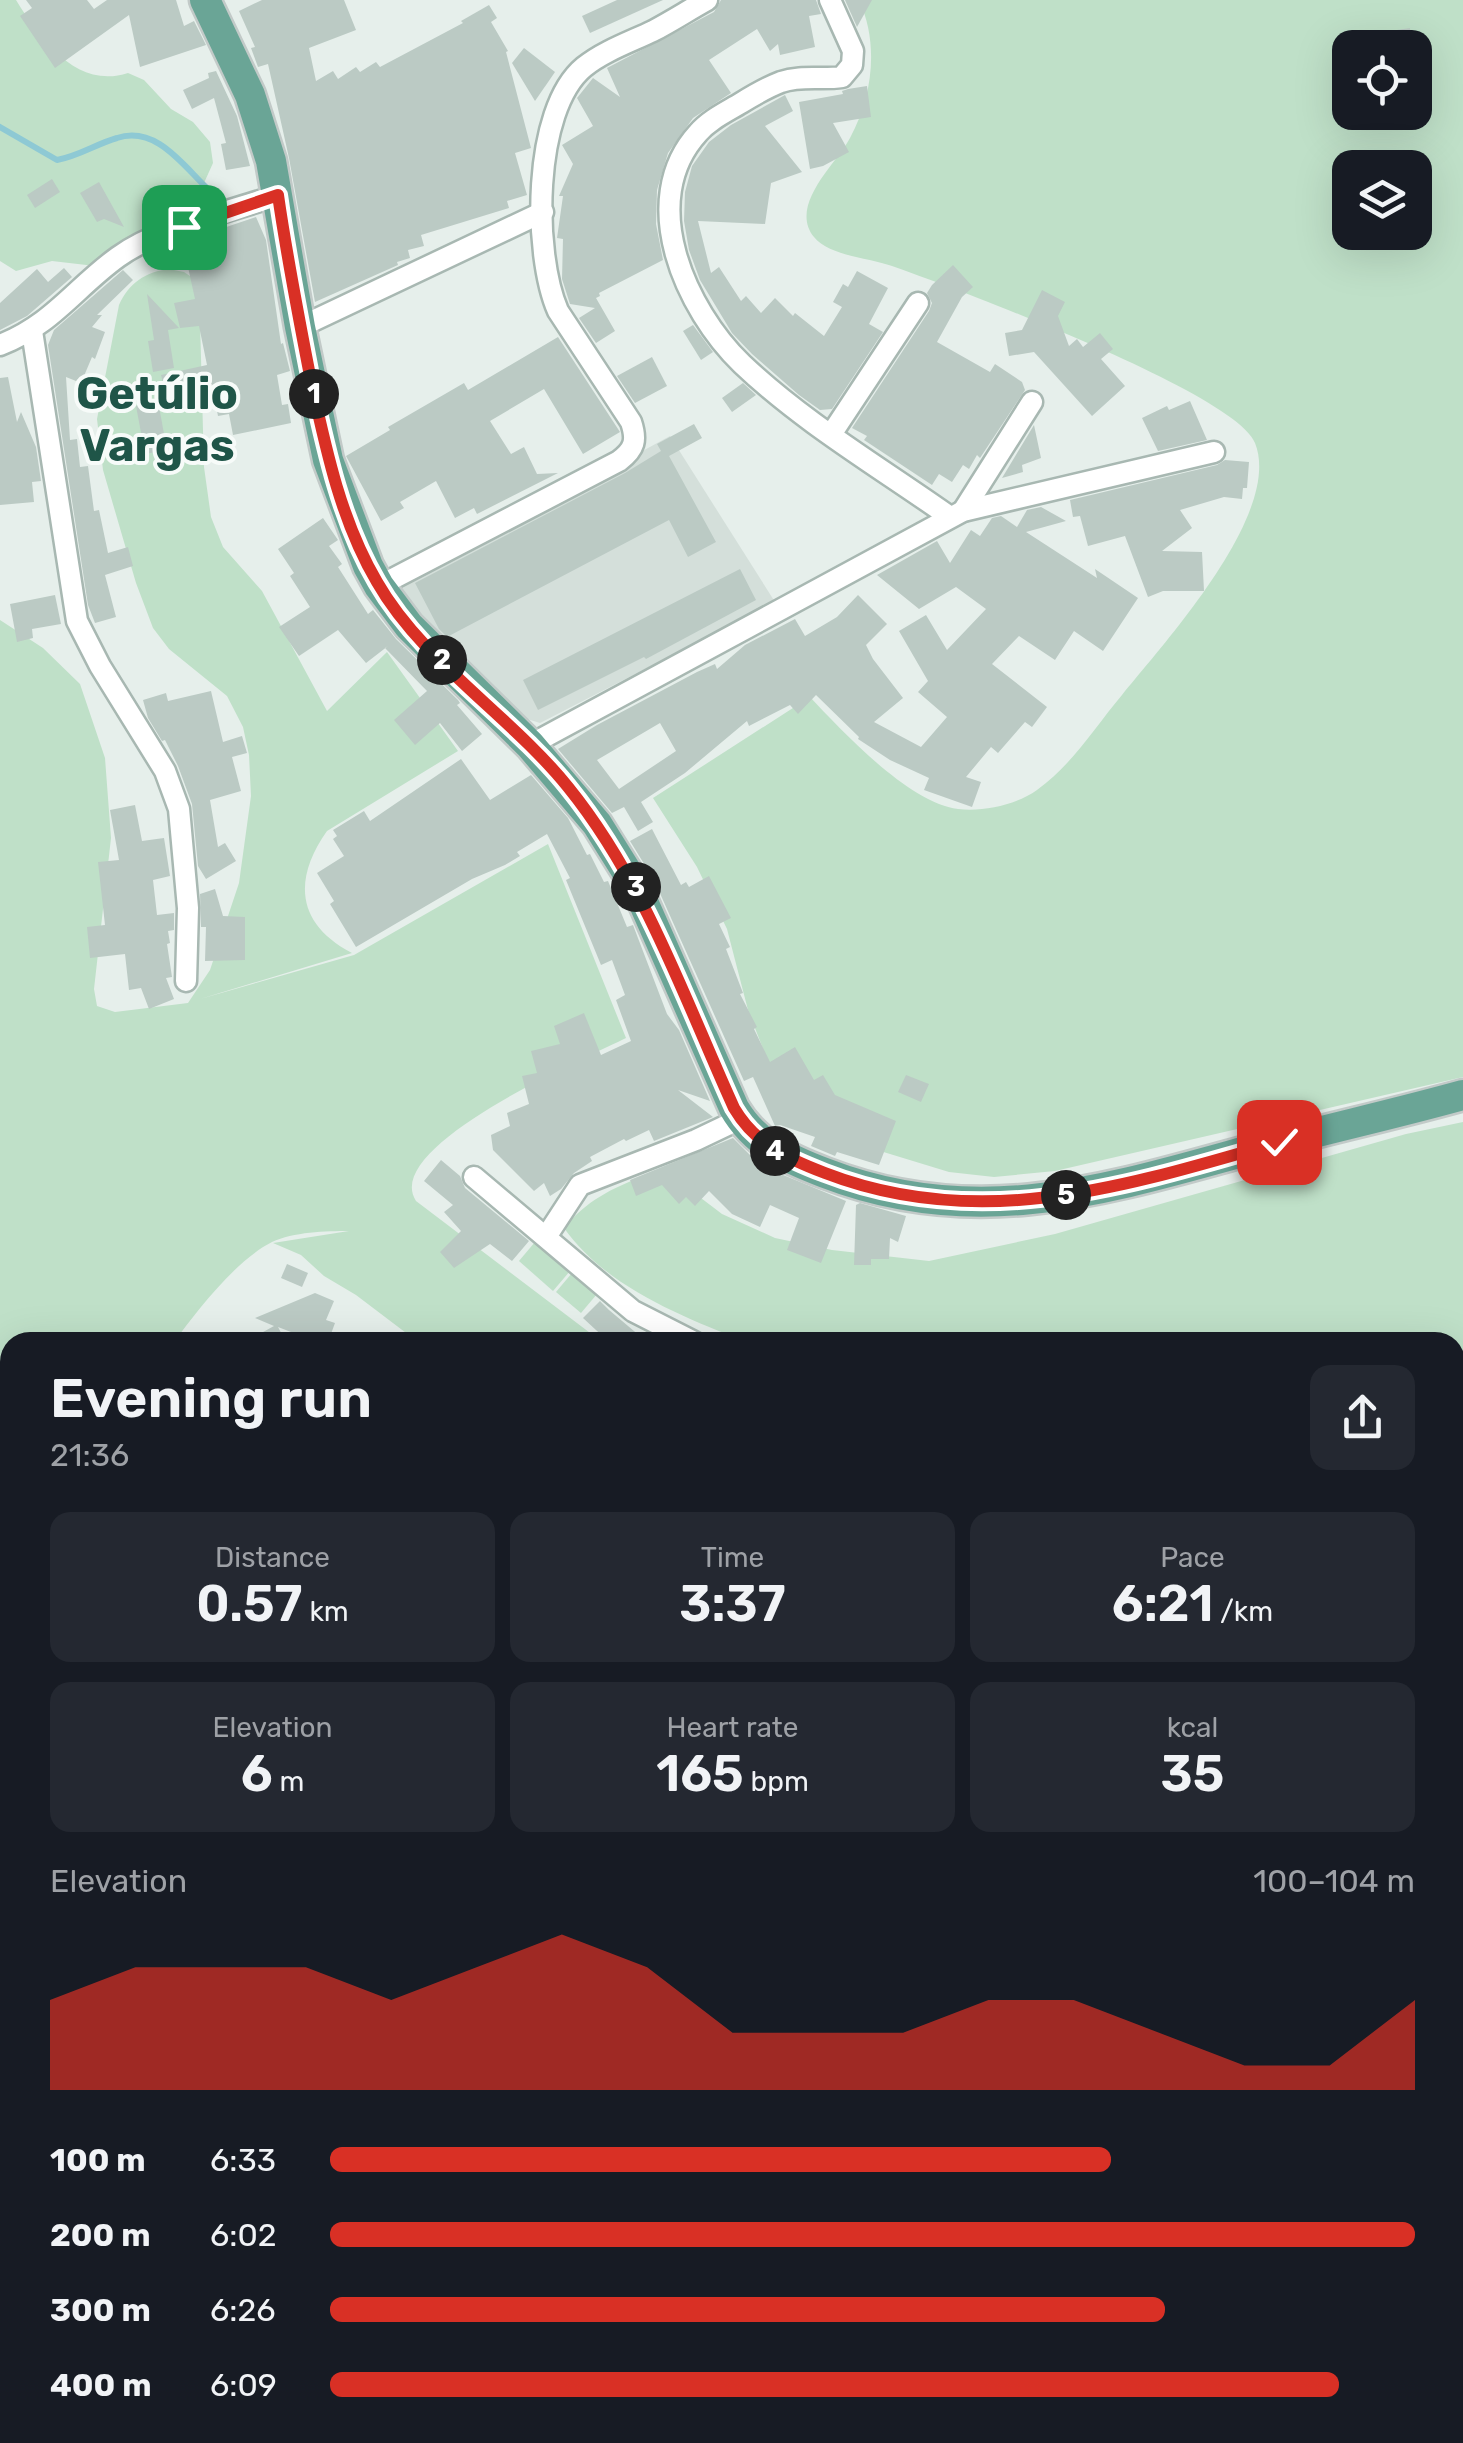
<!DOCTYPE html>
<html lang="en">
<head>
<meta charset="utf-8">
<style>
  :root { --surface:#171b24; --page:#242831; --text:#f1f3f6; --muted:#9ea1a6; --accent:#d93025 }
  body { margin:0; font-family:Rubik,sans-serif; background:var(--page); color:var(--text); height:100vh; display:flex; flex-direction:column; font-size:38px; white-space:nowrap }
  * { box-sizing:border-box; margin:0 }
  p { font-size:32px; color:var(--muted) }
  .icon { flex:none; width:55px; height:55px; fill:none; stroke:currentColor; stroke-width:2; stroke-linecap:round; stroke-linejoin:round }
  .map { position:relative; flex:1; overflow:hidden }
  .sheet { position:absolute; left:0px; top:1332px; width:1465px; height:1112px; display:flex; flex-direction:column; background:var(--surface); border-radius:30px 30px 0 0; box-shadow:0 10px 40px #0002 }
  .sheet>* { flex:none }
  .buttons { position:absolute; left:1332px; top:30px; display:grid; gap:20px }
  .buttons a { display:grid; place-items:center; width:100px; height:100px; border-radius:20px; background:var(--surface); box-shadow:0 10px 40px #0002; font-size:50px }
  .pin { position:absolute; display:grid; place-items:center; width:85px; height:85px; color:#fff; margin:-42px; border-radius:20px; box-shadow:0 5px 15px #0006 }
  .km { position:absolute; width:50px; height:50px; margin:-25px; border-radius:50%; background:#222; color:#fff; font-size:28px; line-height:50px; text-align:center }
  .round { display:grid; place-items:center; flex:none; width:105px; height:105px; border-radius:20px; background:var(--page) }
  .summary { display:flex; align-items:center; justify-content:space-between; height:170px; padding:0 50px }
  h1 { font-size:55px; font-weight:600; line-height:75px }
  .figures { display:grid; grid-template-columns:repeat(3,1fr); gap:15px; height:170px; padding:10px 50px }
  .figures div { display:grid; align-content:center; border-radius:20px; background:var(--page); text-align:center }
  .figures b { font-size:50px; font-weight:600 }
  .figures small { font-size:28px; font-weight:400 }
  .figures p { font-size:28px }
  .chart { height:280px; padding:20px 50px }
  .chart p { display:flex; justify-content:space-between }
  .chart svg { width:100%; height:180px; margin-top:10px; fill:var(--accent); opacity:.7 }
  ul { padding:0 50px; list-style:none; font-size:32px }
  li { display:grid; grid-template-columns:160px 120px 1fr; align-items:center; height:75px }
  li i { height:25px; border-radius:12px; background:var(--accent) }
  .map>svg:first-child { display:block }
</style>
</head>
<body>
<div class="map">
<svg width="1463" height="2443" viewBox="0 0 1463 2443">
  <rect width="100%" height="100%" fill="#e6efeb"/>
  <path fill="#d4dfda" d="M 670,436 L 775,602 L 540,723 L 524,718 L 394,587 Z"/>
  <g fill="#bfe0c8" fill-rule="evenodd">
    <path d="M 0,0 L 16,0 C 40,39 77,90 128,73 L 144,80 L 171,109 L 193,122 L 210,142 L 213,163 L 195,203 L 180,220 L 95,266 L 52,261 L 16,271 L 0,261 Z"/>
    <path d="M 859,0 L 1463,0 L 1463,1077 L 1055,1171 L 994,1177 L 949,1172 L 854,1143 L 769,1064 L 748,1010 L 727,929 L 697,867 L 653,798 L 810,697 C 843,732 909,803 958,809 C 983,812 1016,805 1037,790 C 1072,765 1095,727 1122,695 C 1164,643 1283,513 1255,443 C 1236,393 952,287 892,266 C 870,258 829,256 814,237 C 788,205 837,163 850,138 C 873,96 879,43 859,0 ZM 1350,48 L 1415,48 L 1415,112 L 1350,112 ZM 1350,168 L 1415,168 L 1415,232 L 1350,232 Z"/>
    <path d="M 169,269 L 184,272 L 193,278 L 200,321 L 204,467 L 211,517 L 223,547 L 262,591 L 327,711 L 387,652 L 458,751 L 327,831 C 293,879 296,924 352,953 L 200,999 L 354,955 L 548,844 L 626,1038 C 588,1057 380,1146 416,1201 L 602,1342 L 418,1342 L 356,1295 L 324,1276 L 301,1255 L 273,1243 L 349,1231 C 326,1231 293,1232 272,1242 C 236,1260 197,1311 174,1342 L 10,1342 L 10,1455 L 0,1466 L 0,620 L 43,648 L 80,684 L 105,758 L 111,838 L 94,989 L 97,1006 L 115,1012 L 188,1003 L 210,970 L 239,883 L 251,796 L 249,755 L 243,727 L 227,696 L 169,649 L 153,628 L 136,583 L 103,470 L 97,419 L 119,305 C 129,283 145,272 169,269 Z"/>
    <path d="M 1463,1122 L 1463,2443 L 0,2443 L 0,2064 L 10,2068 L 10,2435 L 1455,2435 L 1455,1342 L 746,1342 C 681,1316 606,1287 564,1228 C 586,1201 612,1188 644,1176 L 697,1195 L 722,1214 L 775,1238 L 832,1250 L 929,1261 L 1055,1234 L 1406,1134 Z"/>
    <path d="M 535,1242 L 570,1271 L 553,1291 L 519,1261 Z"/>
    <path d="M 572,1273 L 597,1294 L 581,1313 L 556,1292 Z"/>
  </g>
  <path fill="#8ec9d4" d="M 10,2390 L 10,2435 L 159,2435 L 154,2443 L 0,2443 L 0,2395 Z"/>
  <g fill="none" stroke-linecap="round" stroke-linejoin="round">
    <path stroke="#8ec9d4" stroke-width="6" d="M 0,127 L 57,160 C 79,156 96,144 117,138 C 157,125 184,167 209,190"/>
  </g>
  <g fill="#bbcac4" fill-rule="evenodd">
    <path d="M 26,0 L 87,0 L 94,9 L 107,0 L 176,0 L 184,26 L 194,21 L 206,45 L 140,67 L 129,15 L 55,68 L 20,16 L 32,8 Z"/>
    <path d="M 262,0 L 344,0 L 356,30 L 309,48 L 316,81 L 333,71 L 338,79 L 356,67 L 360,72 L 376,62 L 380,67 L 463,23 L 461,21 L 489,5 L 497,18 L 491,22 L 508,51 L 506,52 L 531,148 L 515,153 L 527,195 L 507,201 L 509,208 L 421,235 L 424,246 L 408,250 L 410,258 L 397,262 L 398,265 L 315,302 L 289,158 L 268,64 L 258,67 L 251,48 L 255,47 L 239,11 Z"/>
    <path d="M 617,0 L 663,0 L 590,33 L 582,16 Z"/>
    <path d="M 721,0 L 816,0 L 821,14 L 809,16 L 815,47 L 780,55 L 778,44 L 770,51 L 757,29 L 709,60 L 731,93 L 693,118 L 668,153 L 657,190 L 656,224 L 663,260 L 599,293 L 600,296 L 596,298 L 615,331 L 596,343 L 579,318 L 595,308 L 570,304 L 562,279 L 563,239 L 557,238 L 563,196 L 559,196 L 573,164 L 562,145 L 593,126 L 577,98 L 593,78 L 620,97 L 607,68 L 714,12 Z"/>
    <path d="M 845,0 L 872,0 L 857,27 Z"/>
    <path d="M 1410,28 L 1412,48 L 1379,48 L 1377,33 Z"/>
    <path d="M 524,48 L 555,72 L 535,101 L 512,63 Z"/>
    <path d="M 216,71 L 237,116 L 250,166 L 226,170 L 221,144 L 226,143 L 214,98 L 192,109 L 183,90 L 209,78 L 208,73 Z"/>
    <path d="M 867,86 L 871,117 L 833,123 L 849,152 L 823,166 L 810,169 L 799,102 L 843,94 L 842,91 L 848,89 Z"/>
    <path d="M 785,95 L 793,111 L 765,126 L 802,172 L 771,183 L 765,224 L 698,221 L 711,273 L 719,267 L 741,301 L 746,296 L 761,313 L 775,298 L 793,316 L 795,313 L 824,336 L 842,307 L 833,302 L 843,284 L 848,287 L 857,271 L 888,288 L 869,324 L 883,332 L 832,409 L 820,410 L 799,395 L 752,354 L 732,333 L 700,280 L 689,250 L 684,221 L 685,192 L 692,166 L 709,142 L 731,125 Z"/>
    <path d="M 52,179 L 60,192 L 35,208 L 27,195 Z"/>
    <path d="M 99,182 L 124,227 L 104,219 L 97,222 L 80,193 Z"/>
    <path d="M 256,217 L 266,240 L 281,344 L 283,343 L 290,371 L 277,375 L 282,405 L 288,404 L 291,423 L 233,435 L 229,414 L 218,416 L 213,389 L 167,399 L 161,375 L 207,365 L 199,326 L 180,328 L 174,303 L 195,299 L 186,258 L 165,264 L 161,249 Z"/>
    <path d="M 953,265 L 973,287 L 962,297 L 937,342 L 990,372 L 995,364 L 1022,382 L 1025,390 L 980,458 L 977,455 L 969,469 L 963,465 L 952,482 L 939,474 L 932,485 L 864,440 L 867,436 L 852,428 L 929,311 L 932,303 L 927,293 L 932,285 Z"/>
    <path d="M 64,268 L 72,277 L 27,316 L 0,330 L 0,303 L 37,269 L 48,282 Z"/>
    <path d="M 123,270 L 133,280 L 97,315 L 102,315 L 92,327 L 105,332 L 95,359 L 92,357 L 81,383 L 66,377 L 70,440 L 77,439 L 80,467 L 88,466 L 94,511 L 99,510 L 108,553 L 128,547 L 133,566 L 105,575 L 116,617 L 95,623 L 88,605 L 48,345 L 54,330 Z"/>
    <path d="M 1042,290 L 1065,302 L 1058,316 L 1069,346 L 1077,339 L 1083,347 L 1100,333 L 1113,349 L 1101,359 L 1125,386 L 1092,416 L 1034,352 L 1009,356 L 1005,333 L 1022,330 Z"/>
    <path d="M 147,294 L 179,328 L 168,330 L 174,368 L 153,372 L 148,341 L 154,340 Z"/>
    <path d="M 693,325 L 713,352 L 701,360 L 683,331 Z"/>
    <path d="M 558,337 L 620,432 L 583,454 L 544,389 L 490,421 L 511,454 L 524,447 L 537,474 L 558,473 L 477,514 L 474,508 L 455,518 L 436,481 L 400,502 L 404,508 L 381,521 L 346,456 L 390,430 L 388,427 L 464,383 L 468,390 Z"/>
    <path d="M 652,357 L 667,386 L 635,403 L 617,376 Z"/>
    <path d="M 8,377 L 17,422 L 21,412 L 36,447 L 41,481 L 32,482 L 34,502 L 0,505 L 0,378 Z"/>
    <path d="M 743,383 L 756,395 L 732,412 L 722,398 Z"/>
    <path d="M 158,401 L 167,450 L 145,454 L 136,406 Z"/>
    <path d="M 1190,401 L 1207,440 L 1158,451 L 1142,418 L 1167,406 L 1169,410 Z"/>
    <path d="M 694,424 L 702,438 L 669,456 L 716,542 L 688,557 L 669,520 L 447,637 L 439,629 L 415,583 L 625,473 L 661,451 L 657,444 Z"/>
    <path d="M 1034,425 L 1041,458 L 1022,465 L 1023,472 L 1002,478 Z"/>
    <path d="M 1225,460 L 1249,462 L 1247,488 L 1243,488 L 1242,499 L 1224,497 L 1180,510 L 1192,528 L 1162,551 L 1202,552 L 1204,591 L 1163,591 L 1148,597 L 1125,536 L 1088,546 L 1080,516 L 1073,517 L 1070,500 L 1217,465 Z"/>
    <path d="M 1041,507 L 1066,521 L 1026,532 L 1097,578 L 1095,569 L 1138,598 L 1103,651 L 1074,631 L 1055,660 L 1019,636 L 992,664 L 1047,707 L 1032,727 L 1025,722 L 998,753 L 991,747 L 966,777 L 981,782 L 972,807 L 924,790 L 929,778 L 890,760 L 858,739 L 859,737 L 816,695 L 798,714 L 790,705 L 749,726 L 747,721 L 685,773 L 641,802 L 653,822 L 638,831 L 624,807 L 612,813 L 558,749 L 597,725 L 697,672 L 715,664 L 717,669 L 745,645 L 795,619 L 805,636 L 837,617 L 858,595 L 887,624 L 866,645 L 873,659 L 903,698 L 874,722 L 921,747 L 947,717 L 918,692 L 928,681 L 899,631 L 926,615 L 947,650 L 986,609 L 956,587 L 919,609 L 877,575 L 937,541 L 950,563 L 971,530 L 980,536 L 992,518 L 1001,516 L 1017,527 L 1027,510 ZM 660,723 L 676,751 L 619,789 L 597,760 Z"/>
    <path d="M 323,518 L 338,540 L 329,546 L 342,564 L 338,567 L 368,614 L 373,610 L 396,639 L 458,700 L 460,703 L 457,705 L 482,734 L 462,751 L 440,723 L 415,745 L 394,720 L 427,691 L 385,648 L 388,646 L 366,663 L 338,630 L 299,656 L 279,627 L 310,607 L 290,576 L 294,573 L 278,549 Z"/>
    <path d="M 740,569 L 756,600 L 646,659 L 644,657 L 538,710 L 523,680 Z"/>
    <path d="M 55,595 L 61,624 L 32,629 L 33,638 L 17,642 L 10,604 Z"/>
    <path d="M 211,691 L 223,742 L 242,736 L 247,753 L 232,757 L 241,791 L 210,800 L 218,847 L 225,843 L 236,861 L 206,879 L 198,866 L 192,804 L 178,766 L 165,740 L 162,741 L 148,718 L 143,700 L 166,693 L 168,701 Z"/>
    <path d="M 461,759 L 490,800 L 531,775 L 568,818 L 587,855 L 590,854 L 604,882 L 608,881 L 627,927 L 633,925 L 667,1014 L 679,1030 L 710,1101 L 678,1090 L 713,1117 L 654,1141 L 649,1130 L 626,1141 L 624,1139 L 590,1157 L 592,1161 L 574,1173 L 561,1189 L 550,1196 L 544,1183 L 534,1191 L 493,1150 L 491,1135 L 510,1126 L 507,1113 L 529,1104 L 522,1076 L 537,1073 L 531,1051 L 560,1044 L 554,1026 L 584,1013 L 601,1055 L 631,1041 L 616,1000 L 625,995 L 612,960 L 601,965 L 566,880 L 570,878 L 547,834 L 517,852 L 520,856 L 505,865 L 472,879 L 356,947 L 330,904 L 334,901 L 317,873 L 344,856 L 333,839 L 337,836 L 333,830 L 364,811 L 370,821 Z"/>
    <path d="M 135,805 L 142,841 L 164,838 L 170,876 L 153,880 L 157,915 L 174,913 L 174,930 L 168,931 L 170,943 L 167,944 L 172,977 L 166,978 L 174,999 L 149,1009 L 141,988 L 129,990 L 125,954 L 90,958 L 87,927 L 105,925 L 98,862 L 119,860 L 110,810 Z"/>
    <path d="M 652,829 L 681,885 L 686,882 L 689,887 L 709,876 L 731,918 L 719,924 L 730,947 L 726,949 L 743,993 L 740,994 L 757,1027 L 754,1029 L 770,1062 L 795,1047 L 814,1080 L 823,1075 L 835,1095 L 896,1121 L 879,1165 L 837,1152 L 835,1156 L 811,1146 L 815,1137 L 780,1125 L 775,1126 L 753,1077 L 744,1081 L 654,880 L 630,841 Z"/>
    <path d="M 215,889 L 223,916 L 245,917 L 245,960 L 205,961 L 206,927 L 201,927 L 200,894 Z"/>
    <path d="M 906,1075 L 929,1084 L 921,1102 L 898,1092 Z"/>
    <path d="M 733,1138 L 751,1156 L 776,1172 L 846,1201 L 821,1263 L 787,1250 L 799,1218 L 770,1205 L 760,1227 L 732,1214 L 709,1191 L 695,1206 L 686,1197 L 679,1204 L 662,1185 L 636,1196 L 630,1180 Z"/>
    <path d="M 441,1160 L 460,1176 L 465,1188 L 529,1241 L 512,1261 L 490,1244 L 454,1268 L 440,1252 L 461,1231 L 444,1212 L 453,1205 L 424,1181 Z"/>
    <path d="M 860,1203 L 906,1216 L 898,1242 L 890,1238 L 889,1259 L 871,1259 L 871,1265 L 854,1265 L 856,1205 Z"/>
    <path d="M 287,1264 L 308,1273 L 302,1287 L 281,1278 Z"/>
    <path d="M 315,1293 L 334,1301 L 326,1320 L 335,1323 L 328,1342 L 317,1342 L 278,1327 L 286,1342 L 245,1342 L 274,1326 L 255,1318 Z"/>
    <path d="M 600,1301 L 609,1310 L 647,1342 L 609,1342 L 583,1318 Z"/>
  </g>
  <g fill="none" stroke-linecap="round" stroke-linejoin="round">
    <g stroke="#a8b8b2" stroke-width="25">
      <g id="minor">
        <path d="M 830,0 L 853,51 L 852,65 L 842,77 C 822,80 801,75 781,82 C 768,87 754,95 741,103 C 726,112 709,120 698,133 C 636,201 686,310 742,364 C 804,423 881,468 950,517"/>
        <path d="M 300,327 L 543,212"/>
        <path d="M 32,331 L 77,621 L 100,666 L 165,771 L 179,809 L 188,908 L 186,981"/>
        <path d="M 0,345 C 52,325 75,288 118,257 C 160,227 229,212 278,195"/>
        <path d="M 832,433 L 918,303"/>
        <path d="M 963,511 L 1032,402"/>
        <path d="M 379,586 L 619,461 C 635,449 637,440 631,422 L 558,311 C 533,254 532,110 584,67 C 604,51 630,42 653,31 C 672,21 689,10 707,0"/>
        <path d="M 530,745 L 963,511 L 1214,452"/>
        <path d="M 474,1177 L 633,1311 L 694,1342"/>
        <path d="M 546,1237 L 580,1185 L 696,1140 L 740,1119"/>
        <path d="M 0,1648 L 10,1649"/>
        <path d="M 0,1712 L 10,1722"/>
        <path d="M 0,1921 L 10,1911"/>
        <path d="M 0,1993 L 10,1993"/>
        <path d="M 0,2048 L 10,2045"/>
        <path d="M 0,2127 L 10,2119"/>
      </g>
    </g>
    <g stroke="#c2cac8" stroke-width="35">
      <path id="primary" d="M 205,0 L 250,95 L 271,161 L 300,327 L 328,460 L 368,566 L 379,586 L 409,626 L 530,745 L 597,824 L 637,888 L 734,1108 C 755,1144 788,1159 825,1173 C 985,1235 1122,1184 1279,1142 C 1340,1126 1402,1112 1463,1095"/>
    </g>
    <use href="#minor" stroke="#fff" stroke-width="20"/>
    <use href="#primary" stroke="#6aa596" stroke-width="30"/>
  </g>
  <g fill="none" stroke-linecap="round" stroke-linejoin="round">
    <g stroke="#fff" stroke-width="20">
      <path id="route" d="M 184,227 L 278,195 C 287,258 299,319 311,381 C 326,450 341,521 377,582 C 422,661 511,716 568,787 C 645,882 684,998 734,1108 C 755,1144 788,1159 825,1173 C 980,1233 1127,1186 1279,1142"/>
    </g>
    <use href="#route" stroke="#d93025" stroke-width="12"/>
  </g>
  <g text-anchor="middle" stroke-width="8" stroke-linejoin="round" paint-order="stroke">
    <g font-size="45" font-weight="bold" fill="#1f5548" stroke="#f7fbf9">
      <text x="157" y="409">Getúlio<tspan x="157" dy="52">Vargas</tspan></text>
    </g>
  </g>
</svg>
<div class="buttons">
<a><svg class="icon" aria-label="locate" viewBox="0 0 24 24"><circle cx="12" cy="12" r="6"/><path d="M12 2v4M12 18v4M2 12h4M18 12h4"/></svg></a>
<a><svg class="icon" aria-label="layers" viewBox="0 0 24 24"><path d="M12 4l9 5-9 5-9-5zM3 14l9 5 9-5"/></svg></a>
</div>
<div class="pin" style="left:184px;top:227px;background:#1e9e55"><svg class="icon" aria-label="arrive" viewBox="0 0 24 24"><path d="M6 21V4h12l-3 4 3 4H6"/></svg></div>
<div class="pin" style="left:1279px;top:1142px;background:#d93025"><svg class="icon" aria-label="check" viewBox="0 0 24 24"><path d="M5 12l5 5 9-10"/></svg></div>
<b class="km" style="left:314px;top:394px">1</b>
<b class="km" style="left:442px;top:660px">2</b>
<b class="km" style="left:636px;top:887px">3</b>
<b class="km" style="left:775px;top:1151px">4</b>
<b class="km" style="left:1066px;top:1195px">5</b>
<section class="sheet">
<div class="summary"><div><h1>Evening run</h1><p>21:36</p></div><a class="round"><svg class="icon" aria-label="share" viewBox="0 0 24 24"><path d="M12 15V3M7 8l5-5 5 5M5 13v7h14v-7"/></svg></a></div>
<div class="figures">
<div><p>Distance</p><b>0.57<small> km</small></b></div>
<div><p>Time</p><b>3:37</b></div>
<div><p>Pace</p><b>6:21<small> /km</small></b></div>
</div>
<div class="figures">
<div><p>Elevation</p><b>6<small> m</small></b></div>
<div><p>Heart rate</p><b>165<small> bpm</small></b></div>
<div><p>kcal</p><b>35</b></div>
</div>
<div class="chart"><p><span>Elevation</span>100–104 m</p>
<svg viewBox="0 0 160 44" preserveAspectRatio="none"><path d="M0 44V22L10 14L20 14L30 14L40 22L50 14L60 6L70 14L80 30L90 30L100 30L110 22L120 22L130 30L140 38L150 38L160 22V44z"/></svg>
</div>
<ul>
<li><b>100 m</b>6:33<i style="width:72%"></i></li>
<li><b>200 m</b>6:02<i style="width:100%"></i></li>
<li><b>300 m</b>6:26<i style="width:77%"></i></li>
<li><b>400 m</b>6:09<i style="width:93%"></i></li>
</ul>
</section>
</div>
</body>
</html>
